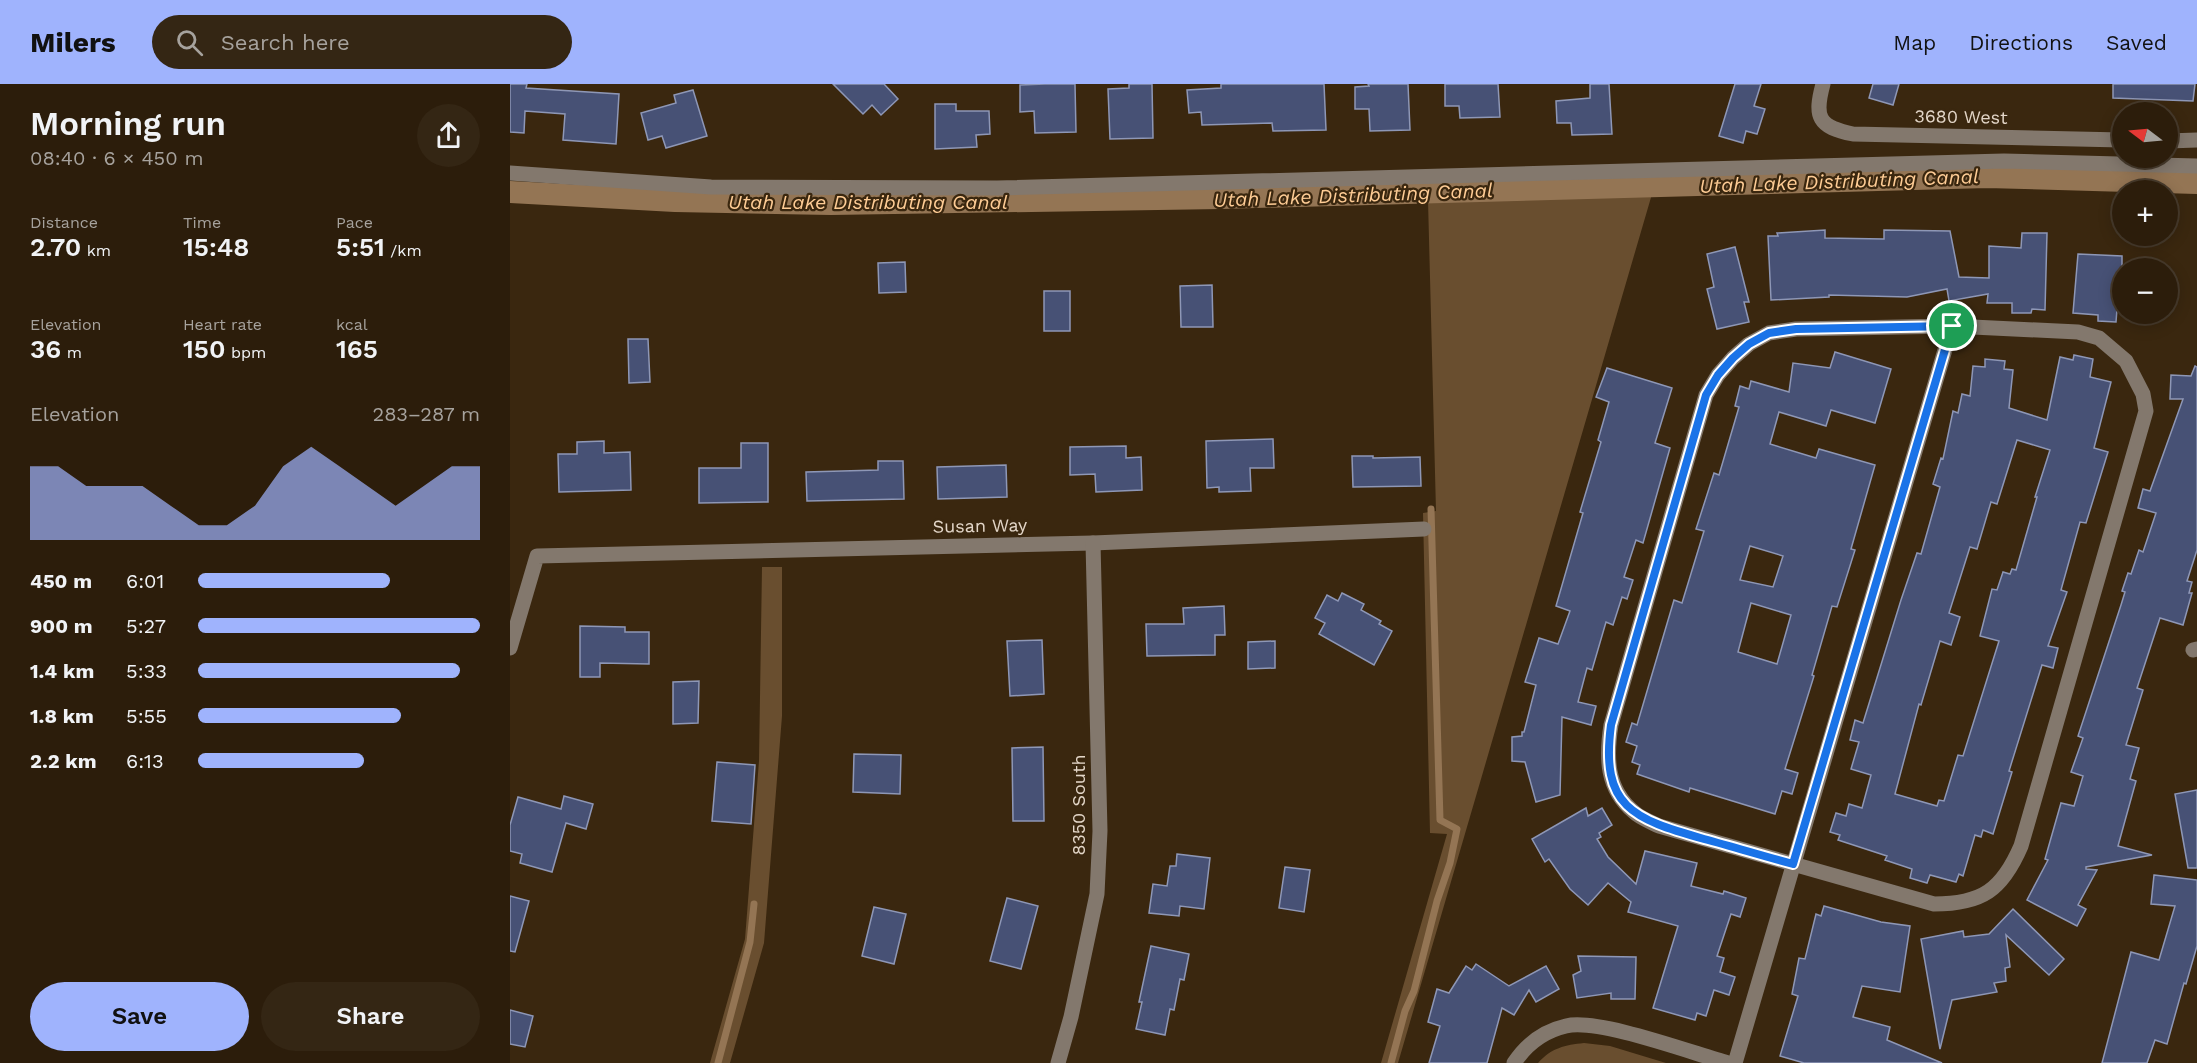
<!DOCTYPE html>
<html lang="en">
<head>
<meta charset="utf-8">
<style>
  :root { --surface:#2c1d0b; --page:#342614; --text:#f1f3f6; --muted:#a6a29d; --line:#483b2c; --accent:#9fb3fd }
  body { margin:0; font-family:"Work Sans",sans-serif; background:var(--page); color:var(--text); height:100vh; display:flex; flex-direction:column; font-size:22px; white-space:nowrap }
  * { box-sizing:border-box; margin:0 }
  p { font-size:20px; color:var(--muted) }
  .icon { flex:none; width:33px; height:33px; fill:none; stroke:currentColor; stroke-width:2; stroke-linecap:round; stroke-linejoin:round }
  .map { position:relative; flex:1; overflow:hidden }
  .drawer { display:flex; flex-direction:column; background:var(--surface); width:510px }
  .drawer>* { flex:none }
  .needle { width:39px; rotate:286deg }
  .buttons { position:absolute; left:1602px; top:18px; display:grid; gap:12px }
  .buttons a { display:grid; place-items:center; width:66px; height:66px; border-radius:50%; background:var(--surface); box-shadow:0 3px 15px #0003,0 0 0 2px var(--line); font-size:30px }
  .pin { position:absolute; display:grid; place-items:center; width:51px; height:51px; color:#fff; margin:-26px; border:3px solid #fff; border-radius:50%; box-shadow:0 2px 6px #0007 }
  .round { display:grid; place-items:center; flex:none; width:63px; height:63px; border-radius:32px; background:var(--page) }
  .summary { display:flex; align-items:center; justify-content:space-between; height:102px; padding:0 30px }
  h1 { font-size:33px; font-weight:600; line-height:45px }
  .stats { display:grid; grid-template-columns:repeat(3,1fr); gap:9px; height:102px; padding:6px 30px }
  .stats div { display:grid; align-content:center }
  .stats b { font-size:26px; font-weight:600 }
  .stats small { font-size:16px; font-weight:400 }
  .stats p { font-size:16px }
  .chart { height:168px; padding:12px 30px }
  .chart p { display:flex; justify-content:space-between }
  .chart svg { width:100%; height:108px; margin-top:6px; fill:var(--accent); opacity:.7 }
  .cta { display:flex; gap:12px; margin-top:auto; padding:12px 30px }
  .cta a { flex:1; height:69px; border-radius:36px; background:var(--accent); color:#111; font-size:24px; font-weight:600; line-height:69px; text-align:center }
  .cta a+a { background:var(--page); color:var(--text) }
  ul { padding:0 30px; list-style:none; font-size:20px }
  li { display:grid; grid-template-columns:96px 72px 1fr; align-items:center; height:45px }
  li i { height:15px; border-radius:8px; background:var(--accent) }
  header { display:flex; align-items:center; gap:36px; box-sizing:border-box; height:84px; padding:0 30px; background:var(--accent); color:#111 }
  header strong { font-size:28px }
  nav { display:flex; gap:33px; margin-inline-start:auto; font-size:21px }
  .search { width:420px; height:54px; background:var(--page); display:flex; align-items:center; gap:15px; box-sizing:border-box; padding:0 21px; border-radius:33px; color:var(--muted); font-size:22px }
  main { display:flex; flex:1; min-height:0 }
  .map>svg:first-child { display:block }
</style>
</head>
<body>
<header>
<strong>Milers</strong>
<div class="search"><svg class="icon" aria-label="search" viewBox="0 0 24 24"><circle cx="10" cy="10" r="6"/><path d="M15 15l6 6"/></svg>Search here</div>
<nav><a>Map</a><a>Directions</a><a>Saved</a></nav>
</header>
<main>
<section class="drawer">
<div class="summary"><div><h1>Morning run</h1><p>08:40 · 6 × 450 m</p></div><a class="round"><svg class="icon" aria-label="share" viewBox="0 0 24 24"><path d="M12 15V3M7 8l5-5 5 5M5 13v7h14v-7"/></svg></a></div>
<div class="stats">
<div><p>Distance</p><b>2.70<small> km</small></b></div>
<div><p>Time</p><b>15:48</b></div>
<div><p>Pace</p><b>5:51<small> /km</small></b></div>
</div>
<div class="stats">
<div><p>Elevation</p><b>36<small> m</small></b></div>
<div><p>Heart rate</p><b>150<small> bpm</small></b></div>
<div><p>kcal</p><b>165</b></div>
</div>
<div class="chart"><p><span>Elevation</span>283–287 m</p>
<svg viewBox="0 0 160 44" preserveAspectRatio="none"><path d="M0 44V14L10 14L20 22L30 22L40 22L50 30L60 38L70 38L80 30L90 14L100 6L110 14L120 22L130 30L140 22L150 14L160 14V44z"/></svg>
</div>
<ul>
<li><b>450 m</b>6:01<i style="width:68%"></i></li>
<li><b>900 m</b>5:27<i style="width:100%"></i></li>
<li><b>1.4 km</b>5:33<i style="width:93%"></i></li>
<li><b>1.8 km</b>5:55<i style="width:72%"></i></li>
<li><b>2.2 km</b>6:13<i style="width:59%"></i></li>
</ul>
<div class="cta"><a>Save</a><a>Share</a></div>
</section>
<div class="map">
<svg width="1687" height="979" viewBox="0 0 1687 979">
  <rect width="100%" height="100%" fill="#3a270f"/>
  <g fill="#694e2f">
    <path d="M 1142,110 L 888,979 L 871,979 L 937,750 L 920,749 L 913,429 L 926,427 L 918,116 Z"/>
    <path d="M 252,483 L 272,483 L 272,632 L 254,859 L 220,979 L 200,979 L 235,855 L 249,677 Z"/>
    <path d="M 1074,959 L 1100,962 L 1156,979 L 1028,979 C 1041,964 1055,961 1074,959 Z"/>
  </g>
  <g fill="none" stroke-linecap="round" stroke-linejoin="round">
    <g stroke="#947554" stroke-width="7">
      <path d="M 208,979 L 240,858 L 244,820"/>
      <path d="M 881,979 L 895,927 L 904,907 L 927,817 L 940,779 L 947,745 L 930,736 L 921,425"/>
    </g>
    <path stroke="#947554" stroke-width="22" d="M 0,108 L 165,117 L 321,120 L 711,114 L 1477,93 L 1687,99"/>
  </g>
  <g fill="#475175" stroke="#8e97b6" stroke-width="1.5" fill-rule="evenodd">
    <path d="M 0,0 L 17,0 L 16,4 L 109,10 L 106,60 L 53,56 L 55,30 L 15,27 L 14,49 L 0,48 Z"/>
    <path d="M 323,0 L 374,0 L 388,15 L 371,31 L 362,21 L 353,30 Z"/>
    <path d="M 535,0 L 565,0 L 566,48 L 525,49 L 524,27 L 510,28 L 510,1 Z"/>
    <path d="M 619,0 L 642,0 L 643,54 L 600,55 L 598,5 L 619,4 Z"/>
    <path d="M 711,0 L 814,0 L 816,46 L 763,47 L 762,39 L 692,41 L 691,28 L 679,29 L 677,6 L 711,4 Z"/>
    <path d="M 858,0 L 898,0 L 900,46 L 860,47 L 859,25 L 845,25 L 845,3 L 859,2 Z"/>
    <path d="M 935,0 L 988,0 L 990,33 L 950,34 L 949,22 L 935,22 Z"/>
    <path d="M 1080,0 L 1099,0 L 1102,50 L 1062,51 L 1061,39 L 1047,39 L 1046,17 L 1080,14 Z"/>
    <path d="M 1225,0 L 1251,0 L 1244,22 L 1255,25 L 1247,50 L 1236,47 L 1233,59 L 1209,52 Z"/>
    <path d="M 1363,0 L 1389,0 L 1383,21 L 1359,14 Z"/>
    <path d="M 1603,0 L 1685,0 L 1683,17 L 1603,14 Z"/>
    <path d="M 183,6 L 197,52 L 156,64 L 152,52 L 138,56 L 131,29 L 166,19 L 164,11 Z"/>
    <path d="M 425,20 L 446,20 L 446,27 L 479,27 L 480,50 L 466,51 L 467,63 L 425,65 Z"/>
    <path d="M 1315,146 L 1315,154 L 1374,155 L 1374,146 L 1440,147 L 1449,193 L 1479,194 L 1479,162 L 1511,164 L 1512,149 L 1537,149 L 1535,226 L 1522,225 L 1521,229 L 1502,229 L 1502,219 L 1477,219 L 1478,210 L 1439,217 L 1437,205 L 1397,213 L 1319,211 L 1319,213 L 1261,216 L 1258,152 L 1268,152 L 1267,149 Z"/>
    <path d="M 1225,163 L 1239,218 L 1234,218 L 1239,238 L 1207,245 L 1197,205 L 1204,203 L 1197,170 Z"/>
    <path d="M 1568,170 L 1612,172 L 1612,225 L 1607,225 L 1606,238 L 1588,237 L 1588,231 L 1563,229 Z"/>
    <path d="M 395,178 L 396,208 L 369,209 L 368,179 Z"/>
    <path d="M 702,201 L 703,243 L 671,243 L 670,202 Z"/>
    <rect x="534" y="207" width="26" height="40"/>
    <path d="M 118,255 L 138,255 L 140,298 L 119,299 Z"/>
    <path d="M 1325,268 L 1381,285 L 1365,339 L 1321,326 L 1316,342 L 1269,328 L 1260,360 L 1306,374 L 1309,365 L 1365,381 L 1341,465 L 1345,466 L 1327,523 L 1322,522 L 1302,591 L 1304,592 L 1275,685 L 1288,689 L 1282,710 L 1272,707 L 1265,730 L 1180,704 L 1179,708 L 1127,690 L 1130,681 L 1122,678 L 1127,662 L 1116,658 L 1122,639 L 1127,641 L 1164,516 L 1172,519 L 1194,447 L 1186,445 L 1204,389 L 1209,391 L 1229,323 L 1225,322 L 1230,302 L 1239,305 L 1241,297 L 1279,308 L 1283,279 L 1320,284 ZM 1240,462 L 1273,472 L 1263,503 L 1230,496 ZM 1241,519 L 1281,531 L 1267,580 L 1228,568 Z"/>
    <path d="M 1564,271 L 1583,275 L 1580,293 L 1601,298 L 1584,364 L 1598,368 L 1576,439 L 1570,438 L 1551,506 L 1557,508 L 1538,562 L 1548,564 L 1543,584 L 1532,581 L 1499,687 L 1502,688 L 1483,750 L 1473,746 L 1471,753 L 1465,751 L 1453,792 L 1449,790 L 1446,798 L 1420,791 L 1417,799 L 1400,794 L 1402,785 L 1375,776 L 1377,772 L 1328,756 L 1330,751 L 1320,748 L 1326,729 L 1336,732 L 1339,720 L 1352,724 L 1361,691 L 1341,685 L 1349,658 L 1340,656 L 1345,636 L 1353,639 L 1391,516 L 1407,469 L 1411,470 L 1430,403 L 1423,400 L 1431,374 L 1433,375 L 1443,327 L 1448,329 L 1452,310 L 1460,312 L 1463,282 L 1475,283 L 1475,275 L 1495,277 L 1494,285 L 1503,286 L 1499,324 L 1537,336 L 1550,273 L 1563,276 ZM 1507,356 L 1540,366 L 1525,413 L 1527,413 L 1506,486 L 1502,485 L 1500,490 L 1493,488 L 1487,506 L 1482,505 L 1470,552 L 1489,557 L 1453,672 L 1448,671 L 1434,717 L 1429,716 L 1427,722 L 1385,710 L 1409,620 L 1411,621 L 1430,557 L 1441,561 L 1450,533 L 1439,529 L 1460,463 L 1467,465 L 1481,418 L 1487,420 Z"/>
    <path d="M 1685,282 L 1687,283 L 1687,466 L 1677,497 L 1682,498 L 1679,509 L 1682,509 L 1673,541 L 1650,534 L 1627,604 L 1633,606 L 1616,661 L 1629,664 L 1620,695 L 1626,697 L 1608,762 L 1642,771 L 1576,783 L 1576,785 L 1587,786 L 1568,821 L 1576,825 L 1567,842 L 1517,816 L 1538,776 L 1535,775 L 1551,719 L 1564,722 L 1573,692 L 1561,688 L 1573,654 L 1568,652 L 1611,521 L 1615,508 L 1612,507 L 1618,489 L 1621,490 L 1629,466 L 1633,468 L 1646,429 L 1628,424 L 1633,405 L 1640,407 L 1673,315 L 1660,315 L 1661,291 L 1681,292 Z"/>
    <path d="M 1097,284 L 1162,304 L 1145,359 L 1160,364 L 1133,459 L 1126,456 L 1114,493 L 1123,496 L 1117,515 L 1112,513 L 1103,541 L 1096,538 L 1082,586 L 1077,584 L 1068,618 L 1086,622 L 1081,641 L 1052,633 L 1050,711 L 1026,718 L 1015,678 L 1002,677 L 1002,653 L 1012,652 L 1012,648 L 1014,648 L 1026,601 L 1015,598 L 1029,554 L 1048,560 L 1060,527 L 1046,522 L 1073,429 L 1070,428 L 1091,358 L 1088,356 L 1099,318 L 1086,313 Z"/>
    <path d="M 763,355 L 764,384 L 740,384 L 741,407 L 709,408 L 709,403 L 697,404 L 696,357 Z"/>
    <path d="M 94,357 L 94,369 L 120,368 L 121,406 L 49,408 L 48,370 L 67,370 L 67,358 Z"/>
    <path d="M 231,359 L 258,359 L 258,418 L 189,419 L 189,384 L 231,384 Z"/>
    <path d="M 616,362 L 616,374 L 631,373 L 632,406 L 586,408 L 585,390 L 560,391 L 560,363 Z"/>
    <path d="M 842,372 L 863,372 L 863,374 L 910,373 L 911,402 L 843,403 Z"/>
    <path d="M 368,377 L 393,377 L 394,415 L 297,417 L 296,388 L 368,386 Z"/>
    <path d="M 496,381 L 497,413 L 428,415 L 427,383 Z"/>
    <path d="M 832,509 L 854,520 L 851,526 L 871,537 L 869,540 L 882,547 L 864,581 L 809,550 L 815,539 L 805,534 L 817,511 L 828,517 Z"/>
    <path d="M 714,522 L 715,551 L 705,551 L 705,571 L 637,572 L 636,540 L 674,540 L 673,524 Z"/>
    <path d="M 70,542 L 115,543 L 115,548 L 139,548 L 139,580 L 90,579 L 90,593 L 70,593 Z"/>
    <path d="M 532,556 L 534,610 L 500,612 L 497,557 Z"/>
    <path d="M 765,557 L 765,584 L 738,585 L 738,558 Z"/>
    <path d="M 189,597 L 188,639 L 163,640 L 163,598 Z"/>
    <path d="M 533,663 L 534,737 L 503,737 L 502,664 Z"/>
    <path d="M 344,670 L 391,671 L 390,710 L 343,708 Z"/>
    <path d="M 207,678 L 245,681 L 241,740 L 202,737 Z"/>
    <path d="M 1687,706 L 1687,784 L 1678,784 L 1665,710 Z"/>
    <path d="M 54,712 L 83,720 L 76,745 L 56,739 L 42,788 L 10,779 L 12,770 L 0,767 L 0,741 L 8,713 L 51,725 Z"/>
    <path d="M 1076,724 L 1078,732 L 1092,724 L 1102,741 L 1089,749 L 1091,753 L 1087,755 L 1098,773 L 1126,800 L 1135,767 L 1187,779 L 1181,802 L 1213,810 L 1214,807 L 1236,814 L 1230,833 L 1221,830 L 1207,872 L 1214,874 L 1210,888 L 1225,893 L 1219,911 L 1204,906 L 1196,932 L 1187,929 L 1185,936 L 1143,924 L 1168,842 L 1118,828 L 1121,818 L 1098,799 L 1078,821 L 1060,805 L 1039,775 L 1035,778 L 1022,755 Z"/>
    <path d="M 667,770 L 700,774 L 694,825 L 670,822 L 669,832 L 639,829 L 643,800 L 657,802 L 660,782 L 666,782 Z"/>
    <path d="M 775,783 L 800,786 L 794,828 L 769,824 Z"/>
    <path d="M 1644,791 L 1687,796 L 1687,862 L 1676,900 L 1674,899 L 1657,960 L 1645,956 L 1637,979 L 1592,979 L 1621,868 L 1649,876 L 1665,822 L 1641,820 Z"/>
    <path d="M 0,812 L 19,817 L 5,868 L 0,867 Z"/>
    <path d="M 497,814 L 528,822 L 511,885 L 480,877 Z"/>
    <path d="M 1314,822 L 1371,838 L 1400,842 L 1390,908 L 1352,902 L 1343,933 L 1380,943 L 1377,956 L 1432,979 L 1294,979 L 1270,972 L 1288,912 L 1282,910 L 1289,874 L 1295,875 L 1306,830 L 1311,832 Z"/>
    <path d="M 364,823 L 396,830 L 384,880 L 352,872 Z"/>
    <path d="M 1503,825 L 1554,875 L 1539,891 L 1496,851 L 1500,883 L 1495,884 L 1496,897 L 1484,899 L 1487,908 L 1442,916 L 1430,965 L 1411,855 L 1453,847 L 1454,853 L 1479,850 Z"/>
    <path d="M 641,862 L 679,870 L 674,896 L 670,895 L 664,926 L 660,925 L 655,951 L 626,945 L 632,918 L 629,918 Z"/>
    <path d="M 1068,872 L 1126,873 L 1125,915 L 1101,915 L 1101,909 L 1067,914 L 1063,891 L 1071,887 Z"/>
    <path d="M 966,880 L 999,902 L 1036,882 L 1049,905 L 1026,918 L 1019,906 L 1004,931 L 992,924 L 977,979 L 919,979 L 930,942 L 918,938 L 927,905 L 939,909 L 956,882 L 962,886 Z"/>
    <path d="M 0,926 L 23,932 L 15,963 L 0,960 Z"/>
  </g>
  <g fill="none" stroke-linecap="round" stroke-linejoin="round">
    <g stroke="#83786d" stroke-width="15">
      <path d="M 1313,0 C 1304,33 1308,43 1343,50 L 1612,56"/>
      <path d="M 1658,57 L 1687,56"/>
      <path d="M 0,89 L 201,103 L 487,104 L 1494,77 L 1687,82"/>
      <path d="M 1442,242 L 1568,248 L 1589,254 L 1616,277 L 1633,310 L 1636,327 L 1511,762 C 1492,806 1472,820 1424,820 L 1149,742 C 1141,738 1130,734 1124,728 C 1096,705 1096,673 1101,641 L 1196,311 L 1208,291 L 1223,274 L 1239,260 L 1259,249 L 1286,245 Z"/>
      <path d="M 0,564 L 27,472 L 583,459 L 914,445"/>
      <path d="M 1683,566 L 1687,565"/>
      <path d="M 548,979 L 561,933 L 587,810 L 590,747 L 583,459"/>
      <path d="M 1004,979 C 1016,961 1034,947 1056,942 C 1088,934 1182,969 1218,979"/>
      <path d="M 1225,979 L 1442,242"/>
    </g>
  </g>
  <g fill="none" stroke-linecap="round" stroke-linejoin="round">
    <g stroke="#fff" stroke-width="12">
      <path id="route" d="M 1442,242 L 1283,780 C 1253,772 1224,763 1194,755 C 1123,735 1090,723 1101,641 L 1196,311 L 1208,291 L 1223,274 L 1239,260 L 1259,249 L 1286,245 Z"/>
    </g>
    <use href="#route" stroke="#1a73e8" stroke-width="8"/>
  </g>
  <g text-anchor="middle" stroke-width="4.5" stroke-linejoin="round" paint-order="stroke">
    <g font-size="18" fill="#e3d6c8" stroke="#3a270f">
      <text transform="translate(1451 33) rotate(1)" y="6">3680 West</text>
      <text transform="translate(470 442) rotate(-1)" y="6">Susan Way</text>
      <text transform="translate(569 721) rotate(-90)" y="6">8350 South</text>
    </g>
    <g font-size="20" font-style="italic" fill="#fecc95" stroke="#3a270f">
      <text transform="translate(1329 97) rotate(-2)" y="7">Utah Lake Distributing Canal</text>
      <text transform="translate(843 111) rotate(-2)" y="7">Utah Lake Distributing Canal</text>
      <text x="358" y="125">Utah Lake Distributing Canal</text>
    </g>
  </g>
</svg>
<div class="buttons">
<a><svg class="needle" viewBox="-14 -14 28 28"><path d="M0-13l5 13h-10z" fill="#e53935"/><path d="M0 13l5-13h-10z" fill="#a6a29d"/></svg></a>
<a>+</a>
<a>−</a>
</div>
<div class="pin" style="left:1442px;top:242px;background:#1e9e55"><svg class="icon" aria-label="arrive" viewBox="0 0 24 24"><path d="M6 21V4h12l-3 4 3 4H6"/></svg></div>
</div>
</main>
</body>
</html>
